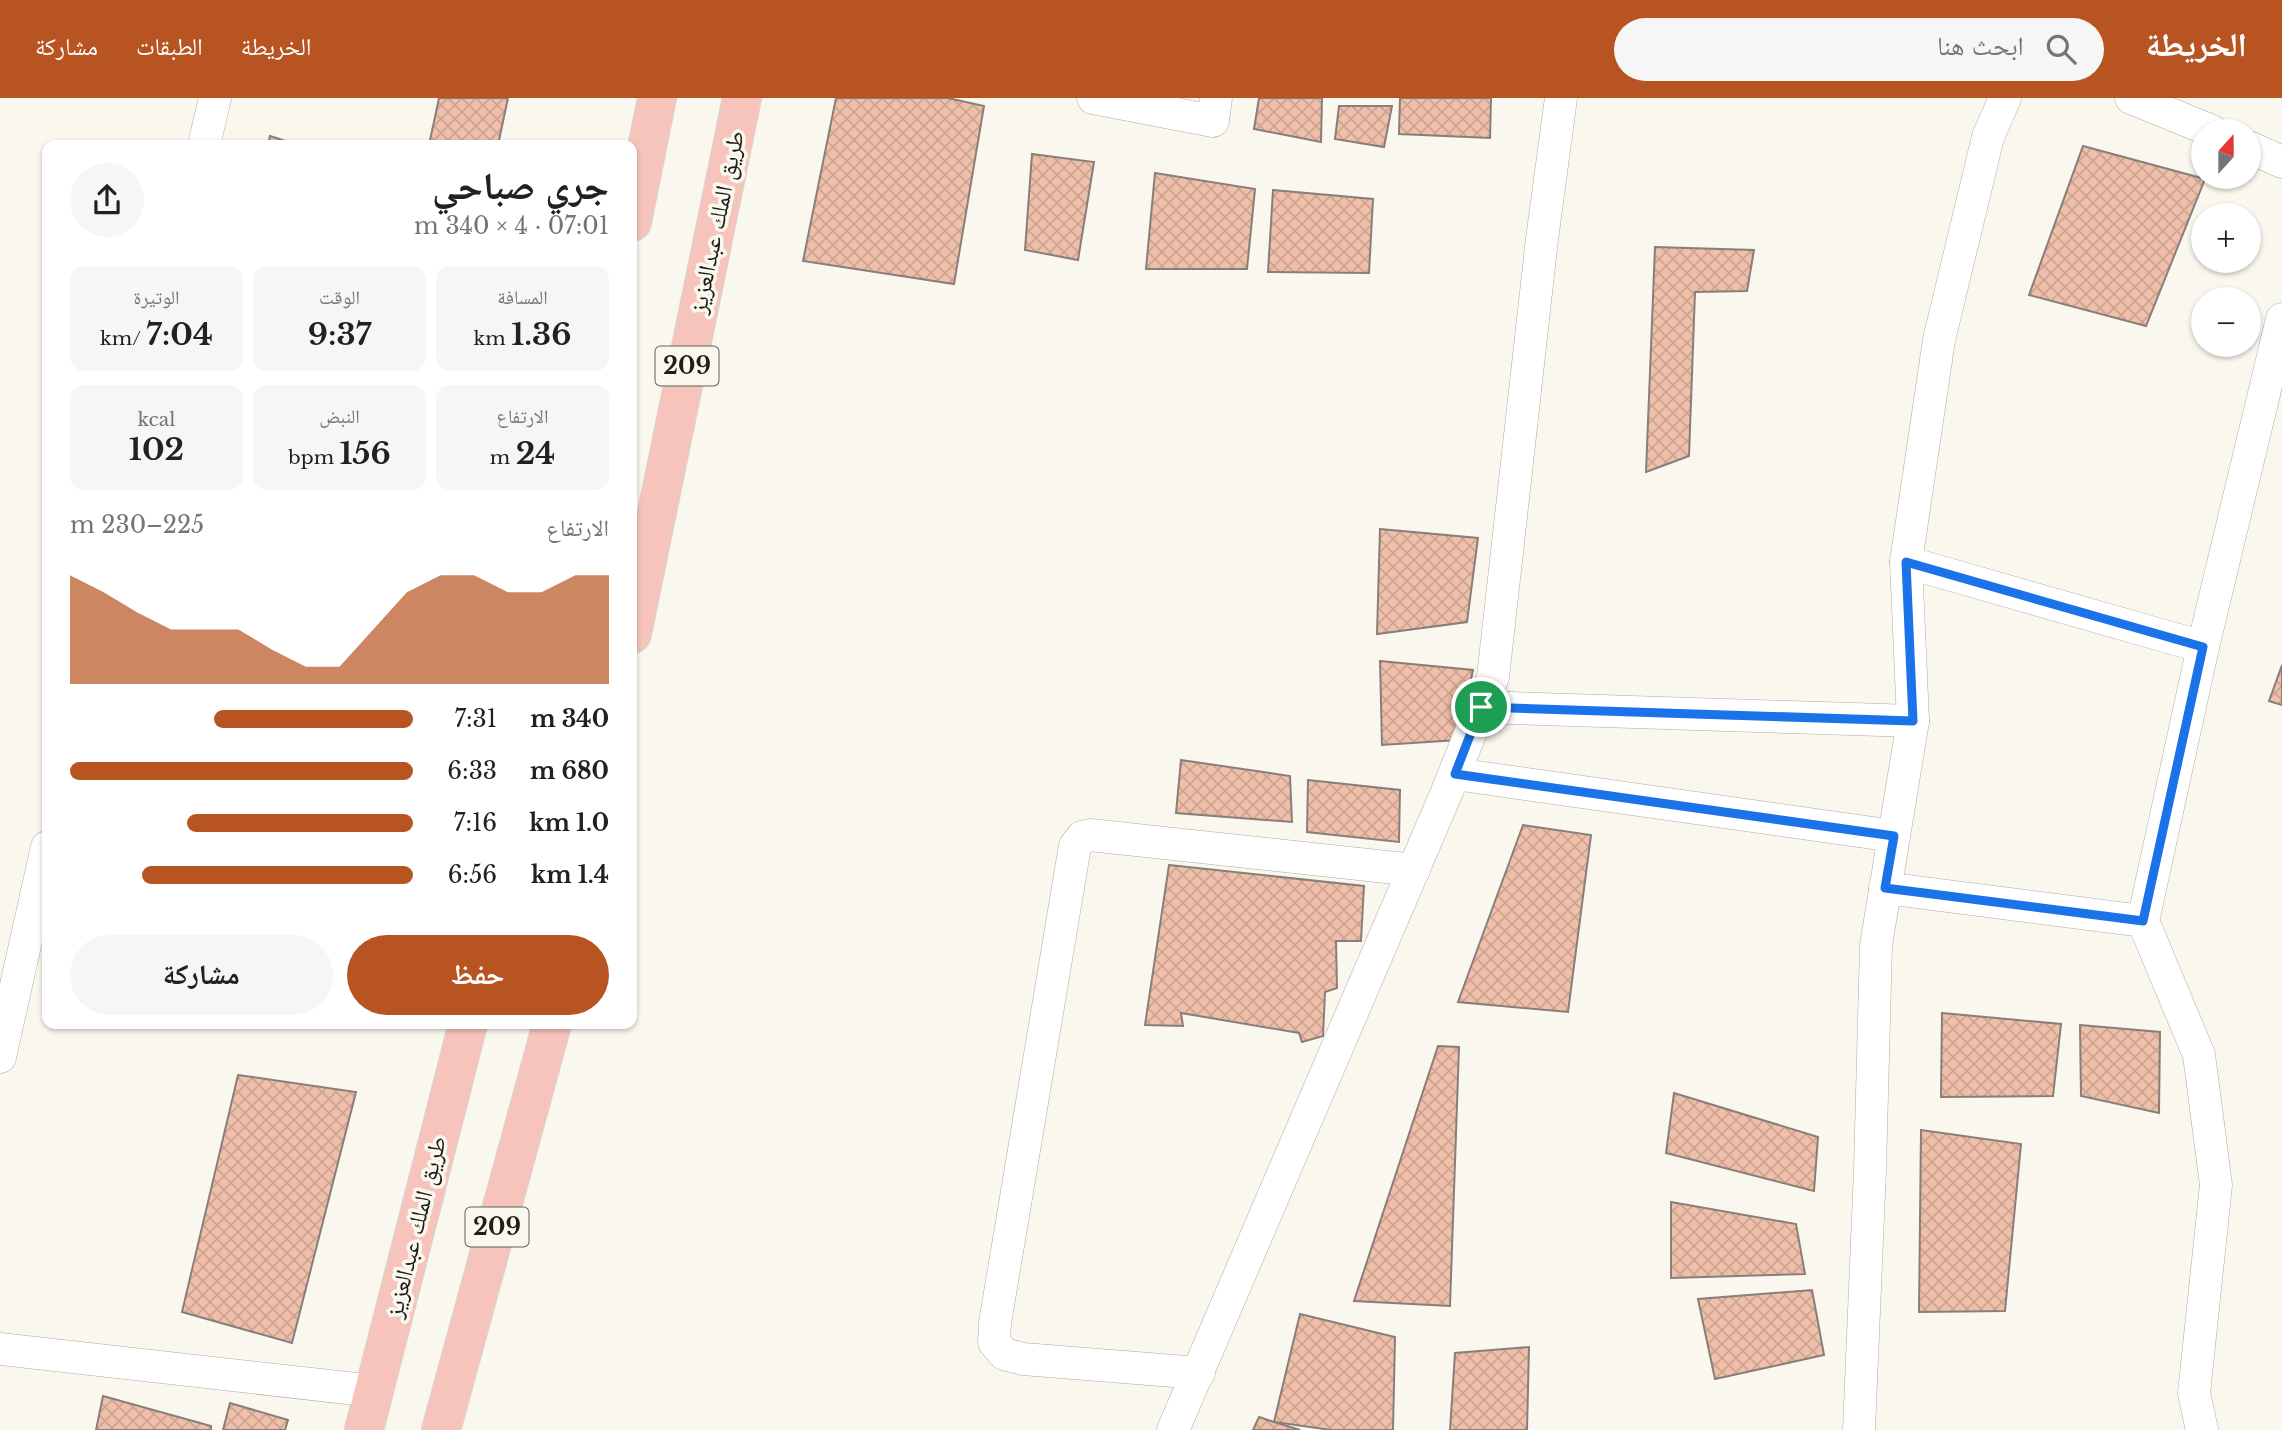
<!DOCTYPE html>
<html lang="ar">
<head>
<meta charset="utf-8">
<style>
  :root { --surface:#fff; --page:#f6f6f6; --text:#202124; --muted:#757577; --accent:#b85421 }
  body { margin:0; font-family:"Libre Baskerville","Noto Naskh Arabic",serif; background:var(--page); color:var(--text); direction:rtl; height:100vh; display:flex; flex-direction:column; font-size:26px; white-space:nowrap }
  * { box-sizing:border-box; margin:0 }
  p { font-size:23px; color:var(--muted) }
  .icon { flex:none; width:38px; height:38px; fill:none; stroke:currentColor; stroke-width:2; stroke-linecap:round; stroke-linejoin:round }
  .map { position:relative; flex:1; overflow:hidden; direction:ltr }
  .drawer { position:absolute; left:42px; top:42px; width:595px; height:889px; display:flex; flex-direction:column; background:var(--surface); border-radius:14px; box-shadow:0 2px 5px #0004; direction:rtl }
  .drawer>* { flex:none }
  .needle { width:46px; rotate:21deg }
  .buttons { position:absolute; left:2191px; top:21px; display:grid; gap:14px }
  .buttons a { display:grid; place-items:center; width:70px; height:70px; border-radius:50%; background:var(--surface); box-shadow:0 2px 5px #0004; font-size:35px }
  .pin { position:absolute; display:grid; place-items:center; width:60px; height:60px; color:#fff; margin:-30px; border:4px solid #fff; border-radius:50%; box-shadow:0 2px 7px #0007 }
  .round { display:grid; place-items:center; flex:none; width:74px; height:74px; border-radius:37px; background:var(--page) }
  .head { display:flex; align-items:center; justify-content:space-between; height:119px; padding:0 28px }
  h1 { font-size:38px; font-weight:700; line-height:52px }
  .metrics { display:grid; grid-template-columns:repeat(3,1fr); gap:10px; height:119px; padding:7px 28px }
  .metrics div { display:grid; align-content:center; border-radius:14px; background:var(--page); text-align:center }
  .metrics b { font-size:30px; font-weight:700 }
  .metrics small { font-size:19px; font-weight:400 }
  .metrics p { font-size:19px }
  .chart { height:196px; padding:14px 28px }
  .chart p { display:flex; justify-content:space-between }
  .chart svg { width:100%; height:126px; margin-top:7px; fill:var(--accent); opacity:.7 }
  .cta { display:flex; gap:14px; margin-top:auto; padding:14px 28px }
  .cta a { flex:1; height:80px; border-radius:42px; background:var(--accent); color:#fff; font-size:28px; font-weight:700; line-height:80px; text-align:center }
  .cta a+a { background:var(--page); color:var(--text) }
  ul { padding:0 28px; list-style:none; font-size:23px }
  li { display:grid; grid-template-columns:112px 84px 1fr; align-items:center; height:52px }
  li i { height:18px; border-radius:9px; background:var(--accent) }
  header { display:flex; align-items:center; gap:42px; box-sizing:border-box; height:98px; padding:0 35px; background:var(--accent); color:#fff }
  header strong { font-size:33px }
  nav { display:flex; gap:38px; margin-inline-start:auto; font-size:24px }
  .search { width:490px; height:63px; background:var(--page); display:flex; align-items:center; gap:18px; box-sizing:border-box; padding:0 24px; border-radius:38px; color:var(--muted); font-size:26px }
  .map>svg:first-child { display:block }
</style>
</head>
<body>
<header>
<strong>الخريطة</strong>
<div class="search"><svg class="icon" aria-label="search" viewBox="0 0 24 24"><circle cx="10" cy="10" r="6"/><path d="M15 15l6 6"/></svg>ابحث هنا</div>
<nav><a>الخريطة</a><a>الطبقات</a><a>مشاركة</a></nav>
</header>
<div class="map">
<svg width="2282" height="1332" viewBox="0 0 2282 1332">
  <defs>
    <pattern id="building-cross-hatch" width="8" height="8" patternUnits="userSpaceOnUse" patternTransform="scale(1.75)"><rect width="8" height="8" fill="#f0bfa9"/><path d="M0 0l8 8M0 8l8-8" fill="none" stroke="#cda491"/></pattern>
  </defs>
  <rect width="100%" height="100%" fill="#faf8ee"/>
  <g fill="url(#building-cross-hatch)" stroke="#887e7a" stroke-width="2">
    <path d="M 439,0 L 508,0 L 498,47 L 429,47 Z"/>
    <path d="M 836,0 L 948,0 L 984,8 L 954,186 L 803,163 Z"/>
    <path d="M 1259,0 L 1322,0 L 1321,44 L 1254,31 Z"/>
    <path d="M 1400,0 L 1491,0 L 1490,40 L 1399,36 Z"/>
    <path d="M 1339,8 L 1392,8 L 1384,49 L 1335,41 Z"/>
    <path d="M 270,38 L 298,47 L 268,47 Z"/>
    <path d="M 2083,48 L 2205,81 L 2146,228 L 2029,197 Z"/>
    <path d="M 1032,56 L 1094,64 L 1078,162 L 1025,152 Z"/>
    <path d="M 1155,75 L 1255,91 L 1247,171 L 1146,171 Z"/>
    <path d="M 1273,92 L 1373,101 L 1369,175 L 1268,174 Z"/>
    <path d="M 1655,149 L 1754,152 L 1747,193 L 1695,194 L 1689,358 L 1646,374 Z"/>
    <path d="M 1380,431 L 1478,440 L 1467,524 L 1377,536 Z"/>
    <path d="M 1380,563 L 1473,572 L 1458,642 L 1382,647 Z"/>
    <path d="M 2282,567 L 2282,607 L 2269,603 Z"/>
    <path d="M 1181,662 L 1290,678 L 1292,724 L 1176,715 Z"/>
    <path d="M 1308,682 L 1400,692 L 1399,744 L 1307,734 Z"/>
    <path d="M 1523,727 L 1591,737 L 1568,914 L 1458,904 Z"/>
    <path d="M 1169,767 L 1364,788 L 1361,843 L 1336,843 L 1337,890 L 1325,894 L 1323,938 L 1302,944 L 1299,935 L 1181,915 L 1183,928 L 1145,927 Z"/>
    <path d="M 1942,915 L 2061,926 L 2053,998 L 1941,999 Z"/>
    <path d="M 2080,927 L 2160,934 L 2159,1015 L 2081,998 Z"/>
    <path d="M 1438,948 L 1459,949 L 1450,1208 L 1354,1203 Z"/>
    <path d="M 238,977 L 356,994 L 292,1245 L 182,1214 Z"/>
    <path d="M 1674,995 L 1818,1039 L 1814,1093 L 1666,1055 Z"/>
    <path d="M 1921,1032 L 2021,1046 L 2005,1213 L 1919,1214 Z"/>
    <path d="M 1671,1104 L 1796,1126 L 1805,1176 L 1671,1180 Z"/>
    <path d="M 1812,1192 L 1824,1257 L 1715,1281 L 1698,1201 Z"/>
    <path d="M 1300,1216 L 1395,1239 L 1393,1332 L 1331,1332 L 1274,1324 Z"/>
    <path d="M 1529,1249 L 1527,1332 L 1450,1332 L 1455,1255 Z"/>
    <path d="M 103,1298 L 211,1328 L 211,1332 L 96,1332 Z"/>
    <path d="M 230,1305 L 288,1322 L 285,1332 L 223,1332 Z"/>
    <path d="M 1259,1319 L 1274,1324 L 1300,1332 L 1253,1332 Z"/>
  </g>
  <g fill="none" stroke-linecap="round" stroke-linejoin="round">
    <g stroke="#adaba1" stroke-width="33">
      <g id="minor">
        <path d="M 1093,0 L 1213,23 L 1216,0"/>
        <path d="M 2131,0 L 2212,33"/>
        <path d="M 204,47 L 215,0"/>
        <path d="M 2249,49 L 2282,64"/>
        <path d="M 1906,464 L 2203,549"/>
        <path d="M 1481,609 L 1913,623"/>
        <path d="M 1455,676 L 1894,738"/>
        <path d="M 1885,790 L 2143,823 L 2203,549 L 2282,221"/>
        <path d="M 2143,823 L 2199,957 L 2216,1087 L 2194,1295 L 2202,1332"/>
        <path d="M 0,959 L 47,749"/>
        <path d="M 0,1251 L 374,1293"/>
        <path d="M 1199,1275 L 1023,1261 L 1004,1256 L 994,1244 L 995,1225 L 1075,748 L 1082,739 L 1090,737 L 1414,772"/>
        <path d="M 1173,1332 L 1446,696 L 1493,579 L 1542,141 L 1561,0"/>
        <path d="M 1859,1332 L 1870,1071 L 1876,847 L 1913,623 L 1906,464 L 1939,242 L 1988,39 L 2005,0"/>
      </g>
    </g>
    <g stroke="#d6d6d6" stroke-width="40">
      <g id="primary">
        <path d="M 632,124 L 657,0"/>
        <path d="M 632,536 L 742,0"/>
        <path d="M 364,1332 L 468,926"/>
        <path d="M 441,1332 L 552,926"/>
      </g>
    </g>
    <use href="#minor" stroke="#fff" stroke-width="32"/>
    <use href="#primary" stroke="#f7c4bc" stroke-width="38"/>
  </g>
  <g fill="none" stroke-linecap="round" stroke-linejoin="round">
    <g stroke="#fff" stroke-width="14">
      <path id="route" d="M 1906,464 L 2203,549 L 2143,823 L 1885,790 L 1894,738 L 1455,676 L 1481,609 L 1913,623 Z"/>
    </g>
    <use href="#route" stroke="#1a73e8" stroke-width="9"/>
  </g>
  <g text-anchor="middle" stroke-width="7" stroke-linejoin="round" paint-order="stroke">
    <g fill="#faf8ee" stroke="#605f59" stroke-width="2">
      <rect x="655.5" y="248.5" width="63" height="39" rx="5"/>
      <rect x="465.5" y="1109.5" width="63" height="39" rx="5"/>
    </g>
    <g font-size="23" font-weight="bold" fill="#1e1d19">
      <text x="687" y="276">209</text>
      <text x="497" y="1137">209</text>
    </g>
    <g font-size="24" fill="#1e1d19" stroke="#faf8ee">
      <text transform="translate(717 124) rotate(-78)" y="8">طريق الملك عبدالعزيز</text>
      <text transform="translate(416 1129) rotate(-76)" y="8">طريق الملك عبدالعزيز</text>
    </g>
  </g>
</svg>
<div class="buttons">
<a><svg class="needle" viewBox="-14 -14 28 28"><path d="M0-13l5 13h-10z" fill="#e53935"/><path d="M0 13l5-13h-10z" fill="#757577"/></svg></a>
<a>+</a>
<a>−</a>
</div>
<div class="pin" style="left:1481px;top:609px;background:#1e9e55"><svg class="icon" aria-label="arrive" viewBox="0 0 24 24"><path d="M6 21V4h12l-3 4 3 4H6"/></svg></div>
<section class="drawer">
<div class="head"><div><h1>جري صباحي</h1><p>07:01 · 4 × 340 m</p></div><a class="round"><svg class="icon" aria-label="share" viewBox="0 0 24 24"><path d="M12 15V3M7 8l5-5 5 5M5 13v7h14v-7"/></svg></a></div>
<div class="metrics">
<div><p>المسافة</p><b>1.36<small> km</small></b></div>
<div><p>الوقت</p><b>9:37</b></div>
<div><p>الوتيرة</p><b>7:04<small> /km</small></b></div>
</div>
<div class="metrics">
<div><p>الارتفاع</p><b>24<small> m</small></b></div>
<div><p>النبض</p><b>156<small> bpm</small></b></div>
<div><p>kcal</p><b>102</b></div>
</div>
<div class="chart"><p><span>الارتفاع</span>225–230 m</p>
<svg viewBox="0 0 160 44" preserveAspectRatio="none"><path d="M0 44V6L10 12L20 19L30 25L40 25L50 25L60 32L70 38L80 38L90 25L100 12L110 6L120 6L130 12L140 12L150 6L160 6V44z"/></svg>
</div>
<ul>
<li><b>340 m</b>7:31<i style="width:58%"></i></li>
<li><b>680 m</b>6:33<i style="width:100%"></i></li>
<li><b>1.0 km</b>7:16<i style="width:66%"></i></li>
<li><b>1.4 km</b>6:56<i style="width:79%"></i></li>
</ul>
<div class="cta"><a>حفظ</a><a>مشاركة</a></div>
</section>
</div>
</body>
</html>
